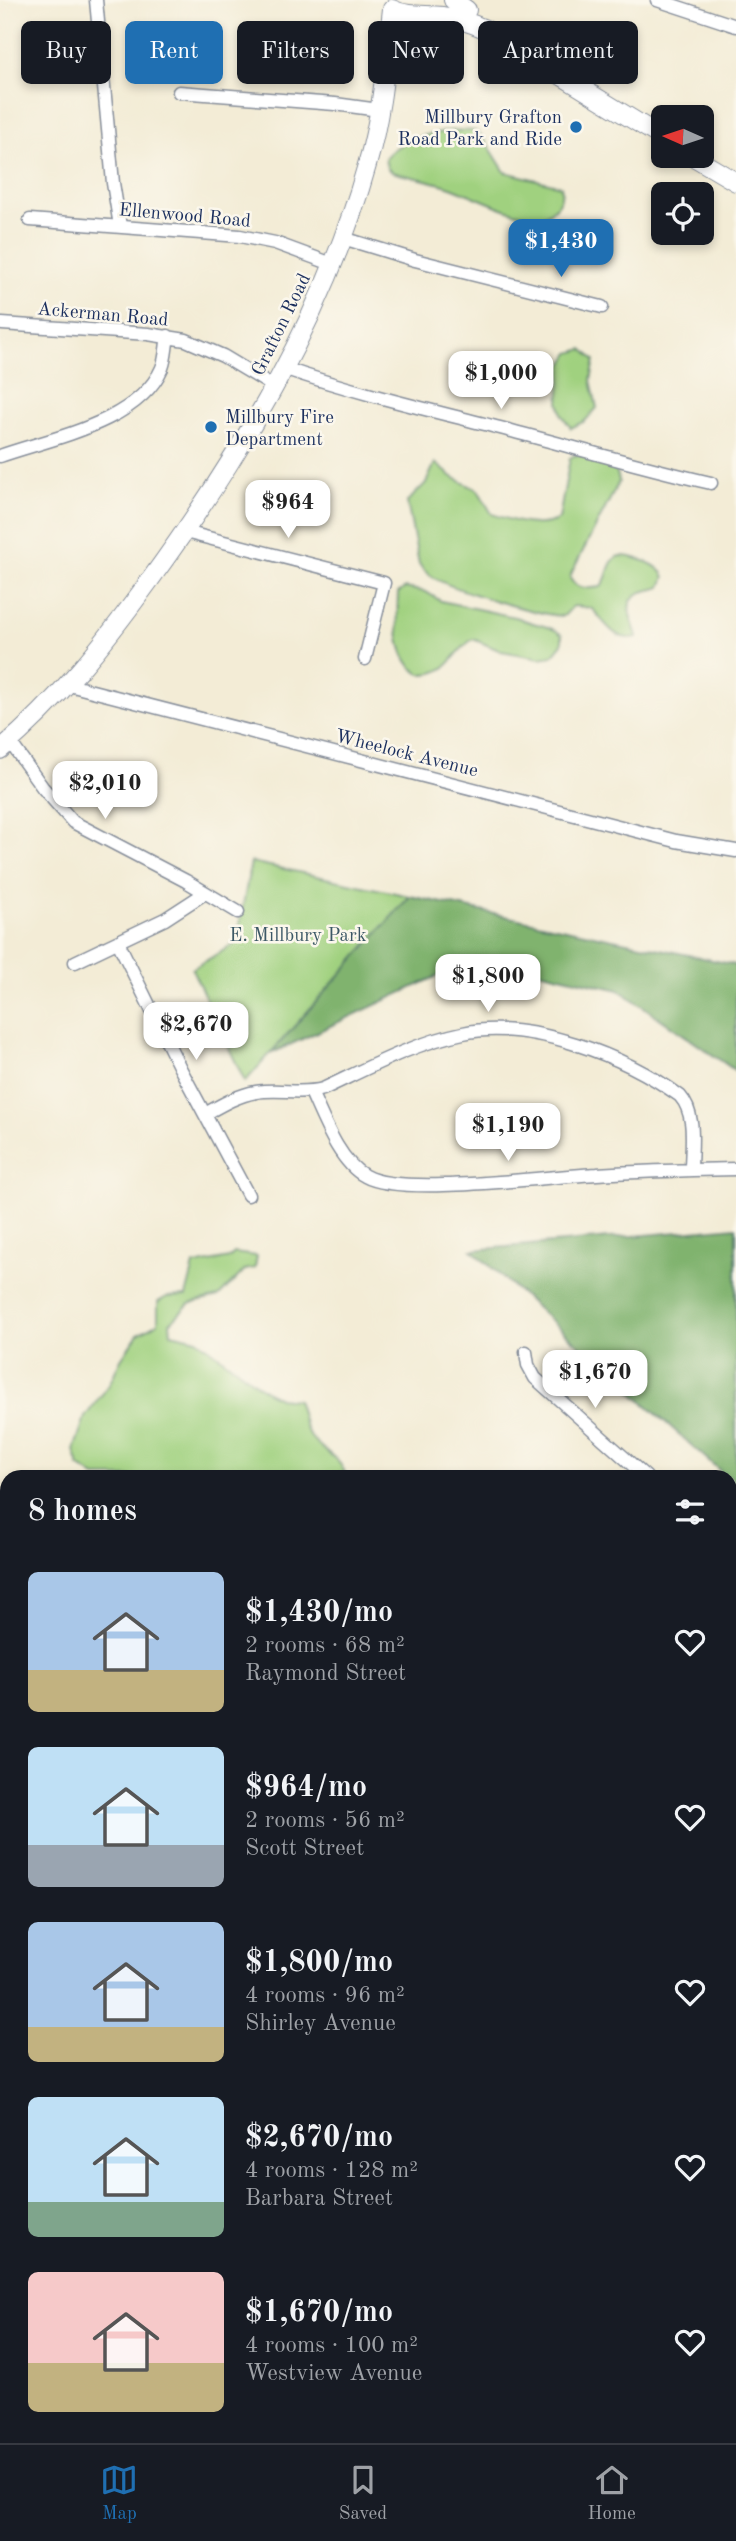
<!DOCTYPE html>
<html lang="en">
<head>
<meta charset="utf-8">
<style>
  :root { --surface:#171b24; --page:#242831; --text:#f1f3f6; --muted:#9ea1a6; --line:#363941; --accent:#1f6fb2 }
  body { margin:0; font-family:"Old Standard TT",serif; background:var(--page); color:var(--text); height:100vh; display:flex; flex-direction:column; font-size:26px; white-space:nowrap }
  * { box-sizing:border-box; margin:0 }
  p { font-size:23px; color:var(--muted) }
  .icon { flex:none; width:38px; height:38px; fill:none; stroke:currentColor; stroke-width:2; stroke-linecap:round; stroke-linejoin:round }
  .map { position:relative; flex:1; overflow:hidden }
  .drawer { position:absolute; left:0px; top:1470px; width:737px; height:973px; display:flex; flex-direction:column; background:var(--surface); border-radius:21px 21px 0 0; box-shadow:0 4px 10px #0003 }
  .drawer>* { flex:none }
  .banner { position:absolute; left:21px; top:21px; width:695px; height:63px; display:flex; gap:14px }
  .needle { width:46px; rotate:273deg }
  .controls { position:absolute; left:651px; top:105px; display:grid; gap:14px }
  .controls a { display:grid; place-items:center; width:63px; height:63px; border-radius:10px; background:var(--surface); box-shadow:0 4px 10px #0003; font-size:35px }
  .price { position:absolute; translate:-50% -60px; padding:0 16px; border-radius:14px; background:#fff; color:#222; font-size:23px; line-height:46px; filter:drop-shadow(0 2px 4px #0008) }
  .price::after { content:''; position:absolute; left:50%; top:42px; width:21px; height:16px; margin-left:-10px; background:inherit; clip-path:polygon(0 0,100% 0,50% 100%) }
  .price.current { background:var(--accent); color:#fff }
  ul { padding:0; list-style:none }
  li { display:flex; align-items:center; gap:21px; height:175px; padding:0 28px }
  li span { display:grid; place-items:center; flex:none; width:196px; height:140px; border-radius:10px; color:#555 }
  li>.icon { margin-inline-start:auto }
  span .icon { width:84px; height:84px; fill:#fffc; stroke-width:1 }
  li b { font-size:30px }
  h2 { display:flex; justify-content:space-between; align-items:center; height:84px; padding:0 28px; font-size:30px }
  .chip { padding:0 24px; border-radius:10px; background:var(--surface); box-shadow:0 4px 10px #0003; font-size:24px; line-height:63px }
  .chip.current { background:var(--accent); color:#fff }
  .tabs { display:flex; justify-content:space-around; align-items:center; height:98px; border-top:2px solid var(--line); background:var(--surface); font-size:19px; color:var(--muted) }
  .tabs a { display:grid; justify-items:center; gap:4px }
  .tabs .current { color:var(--accent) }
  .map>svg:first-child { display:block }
</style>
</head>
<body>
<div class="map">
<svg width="736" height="2443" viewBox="0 0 736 2443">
  <rect width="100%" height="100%" fill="#fbf7ec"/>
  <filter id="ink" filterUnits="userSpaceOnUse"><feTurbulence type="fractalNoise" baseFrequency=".0143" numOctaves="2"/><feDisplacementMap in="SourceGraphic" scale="14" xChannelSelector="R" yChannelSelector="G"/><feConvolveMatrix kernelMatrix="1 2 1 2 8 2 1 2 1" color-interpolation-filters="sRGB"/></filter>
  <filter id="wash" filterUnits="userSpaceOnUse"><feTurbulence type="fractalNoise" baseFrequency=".00686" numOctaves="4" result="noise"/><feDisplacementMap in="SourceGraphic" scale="28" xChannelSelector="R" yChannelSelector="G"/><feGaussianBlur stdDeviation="1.57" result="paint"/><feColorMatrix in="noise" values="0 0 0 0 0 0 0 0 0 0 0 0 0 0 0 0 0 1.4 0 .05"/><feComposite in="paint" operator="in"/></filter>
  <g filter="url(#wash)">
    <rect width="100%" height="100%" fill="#f3ecd6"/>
    <path fill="#a0d17f" stroke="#5e806e" stroke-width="2" d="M 475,131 L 483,137 L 505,172 L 561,186 C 564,202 554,211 540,218 C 509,214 480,198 451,187 C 432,181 411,177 392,172 L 387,168 L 385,158 C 403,135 447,129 475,131 Z
      M 583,349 L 595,360 L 591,380 L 597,408 L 585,421 L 571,428 L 562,415 L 559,402 L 562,366 L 570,353 Z
      M 575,455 C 594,455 617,460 619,482 L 572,572 L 570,578 C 576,590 588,589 601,587 C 609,578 607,561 619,556 C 633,556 659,563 665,577 L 661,587 C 654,590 644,590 638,594 C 620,604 635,625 637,637 C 614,643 605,621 591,608 L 573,606 L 564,616 C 541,616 455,590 434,578 C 427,574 423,570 419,564 L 407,502 L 426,483 L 435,463 L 454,478 L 478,490 L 492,514 C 513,521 539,530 559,519 L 570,458 Z
      M 405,588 L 426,592 L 441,601 L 519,618 C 532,625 550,624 562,635 L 562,644 L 552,656 L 540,658 L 501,651 L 473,639 C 451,653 452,675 420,674 C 394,658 397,619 398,593 Z
      M 251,862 L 410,896 L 245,1082 L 192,969 L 236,943 Z
      M 234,1253 L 257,1256 L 255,1268 L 245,1270 L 218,1297 L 189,1304 L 170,1323 L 171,1333 L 197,1339 L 267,1392 L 279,1398 L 297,1400 C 302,1413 302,1424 310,1436 C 322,1452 342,1457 346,1477 L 95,1477 L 79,1466 L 74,1450 L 85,1417 L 109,1385 L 121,1359 L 138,1334 L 158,1323 L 158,1302 L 167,1297 L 186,1296 L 194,1265 L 229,1258 Z"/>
    <path fill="#80b36e" stroke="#4e7166" stroke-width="2" d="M 410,896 L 736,965 L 736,1071 L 619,990 L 526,968 L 446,972 L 270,1054 Z
      M 736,1227 L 736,1485 L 730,1477 L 727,1477 L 472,1250 Z"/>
  </g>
  <g filter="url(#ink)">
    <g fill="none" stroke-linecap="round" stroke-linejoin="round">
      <defs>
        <path id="minor" d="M 96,0 L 113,183 L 120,226
          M 657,0 L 736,26
          M 179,92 L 335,104 L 379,110
          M 30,220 L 240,236 L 275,243 L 332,264
          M 343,238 L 415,260 L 602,307
          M 2,324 L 148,334 L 186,340 L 223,356 L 273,386
          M 283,368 C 356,393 430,410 504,429 C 573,447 641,467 711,483
          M 0,456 C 51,438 138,423 162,368 C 166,358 166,346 168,336
          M 185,532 L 384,583 L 365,659
          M 69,685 L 676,841 L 736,851
          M 10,742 L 43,788 L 73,822 L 186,881 L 238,912
          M 118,942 L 180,1068 L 248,1195
          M 75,962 L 165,919 L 205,893
          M 311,1092 C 323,1118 339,1162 365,1176 C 401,1197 549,1176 597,1174 C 644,1171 690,1170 736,1169
          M 205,1114 C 221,1105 238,1095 256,1092 C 279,1088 301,1095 323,1089 C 368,1068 414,1043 463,1033 C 531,1019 625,1056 680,1096 C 697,1115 691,1146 691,1170
          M 526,1352 L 528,1365 L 535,1378 L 646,1477
          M 730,1552 L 736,1557
          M 730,1579 L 736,1570
          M 730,1736 L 736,1736
          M 730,1887 L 736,1889
          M 506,2443 L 535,2436"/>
        <path id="major" d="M 0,1588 L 7,1594
          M 724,2436 L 728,2443"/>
        <path id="highway" d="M 453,0 L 467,10
          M 392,9 C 407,17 425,14 442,16 C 457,18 471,23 485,29 L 663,138
          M 692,156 L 736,182
          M 0,750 C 59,700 105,642 150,580 C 241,455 325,315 367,165 C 382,114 386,61 392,9"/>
      </defs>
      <use href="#minor" stroke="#878e9a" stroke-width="15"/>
      <use href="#major" stroke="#878e9a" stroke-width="18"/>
      <use href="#highway" stroke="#878e9a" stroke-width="20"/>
      <use href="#minor" stroke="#fff" stroke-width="12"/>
      <use href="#major" stroke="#fff" stroke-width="16"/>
      <use href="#highway" stroke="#fff" stroke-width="18"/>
    </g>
  </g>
  <g fill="#1f6fb2" stroke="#fbf7ec" stroke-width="2.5">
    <circle cx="576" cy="127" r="7"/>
    <circle cx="211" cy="427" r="7"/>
  </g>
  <g text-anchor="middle" stroke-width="5" stroke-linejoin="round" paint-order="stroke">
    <g font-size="19" fill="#1b2f5e" stroke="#fbf7ec" text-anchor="end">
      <text x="562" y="123">Millbury Grafton<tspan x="562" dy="22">Road Park and Ride</tspan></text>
      <text x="225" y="423" text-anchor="start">Millbury Fire<tspan x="225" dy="22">Department</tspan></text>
    </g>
    <g font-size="19" fill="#1b2f5e" stroke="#fbf7ec">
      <text transform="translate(185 214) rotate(5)" y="7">Ellenwood Road</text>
      <text transform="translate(103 313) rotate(5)" y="7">Ackerman Road</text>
      <text transform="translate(280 324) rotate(-64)" y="7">Grafton Road</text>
      <text transform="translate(407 752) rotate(14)" y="7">Wheelock Avenue</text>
    </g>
    <g font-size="19" fill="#3c5866" stroke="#fbf7ec">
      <text x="298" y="941">E. Millbury Park</text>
    </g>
  </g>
</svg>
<div class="controls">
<a><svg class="needle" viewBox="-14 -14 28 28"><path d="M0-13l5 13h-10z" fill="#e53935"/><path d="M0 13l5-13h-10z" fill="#9ea1a6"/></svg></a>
<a><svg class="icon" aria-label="locate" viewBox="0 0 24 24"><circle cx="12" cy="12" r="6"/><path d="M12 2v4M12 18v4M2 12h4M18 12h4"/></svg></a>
</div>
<b class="price current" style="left:561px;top:279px">$1,430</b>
<b class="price" style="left:501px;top:411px">$1,000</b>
<b class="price" style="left:288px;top:540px">$964</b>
<b class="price" style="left:105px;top:821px">$2,010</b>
<b class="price" style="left:488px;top:1014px">$1,800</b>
<b class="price" style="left:196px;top:1062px">$2,670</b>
<b class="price" style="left:508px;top:1163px">$1,190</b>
<b class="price" style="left:595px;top:1410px">$1,670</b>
<div class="banner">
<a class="chip">Buy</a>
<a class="chip current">Rent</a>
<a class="chip">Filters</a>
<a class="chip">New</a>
<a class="chip">Apartment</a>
</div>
<section class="drawer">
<h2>8 homes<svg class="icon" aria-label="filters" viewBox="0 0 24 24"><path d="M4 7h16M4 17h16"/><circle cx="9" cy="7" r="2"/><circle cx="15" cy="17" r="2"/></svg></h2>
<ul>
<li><span style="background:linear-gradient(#a9c7e8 70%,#c2b280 0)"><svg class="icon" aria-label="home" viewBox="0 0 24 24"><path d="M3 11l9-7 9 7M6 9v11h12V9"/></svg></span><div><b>$1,430/mo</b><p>2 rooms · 68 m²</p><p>Raymond Street</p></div><svg class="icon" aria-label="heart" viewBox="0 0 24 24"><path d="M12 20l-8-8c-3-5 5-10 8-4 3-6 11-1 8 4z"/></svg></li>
<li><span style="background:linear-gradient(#bfe0f5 70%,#9aa5b1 0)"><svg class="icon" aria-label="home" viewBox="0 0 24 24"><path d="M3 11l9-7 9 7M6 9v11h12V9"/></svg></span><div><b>$964/mo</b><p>2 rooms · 56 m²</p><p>Scott Street</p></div><svg class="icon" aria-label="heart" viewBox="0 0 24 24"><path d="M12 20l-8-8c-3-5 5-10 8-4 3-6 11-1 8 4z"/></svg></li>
<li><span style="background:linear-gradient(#a9c7e8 75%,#c2b280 0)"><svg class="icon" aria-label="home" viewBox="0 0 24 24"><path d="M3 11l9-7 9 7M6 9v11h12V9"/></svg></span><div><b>$1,800/mo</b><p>4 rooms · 96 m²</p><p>Shirley Avenue</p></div><svg class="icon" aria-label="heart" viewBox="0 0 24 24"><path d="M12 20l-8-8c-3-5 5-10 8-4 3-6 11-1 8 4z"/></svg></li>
<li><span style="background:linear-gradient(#bfe0f5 75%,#7fa58c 0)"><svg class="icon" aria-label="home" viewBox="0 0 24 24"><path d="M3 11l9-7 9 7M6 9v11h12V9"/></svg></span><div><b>$2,670/mo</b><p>4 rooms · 128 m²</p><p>Barbara Street</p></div><svg class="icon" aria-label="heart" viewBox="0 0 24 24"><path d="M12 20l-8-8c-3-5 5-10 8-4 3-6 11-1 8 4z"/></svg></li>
<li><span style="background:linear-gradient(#f6c9c9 65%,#c2b280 0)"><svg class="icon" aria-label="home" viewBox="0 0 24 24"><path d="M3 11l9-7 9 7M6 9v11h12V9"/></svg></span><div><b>$1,670/mo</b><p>4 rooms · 100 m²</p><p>Westview Avenue</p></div><svg class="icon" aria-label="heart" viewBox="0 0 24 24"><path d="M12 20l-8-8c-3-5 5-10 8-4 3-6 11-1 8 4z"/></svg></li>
</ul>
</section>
</div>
<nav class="tabs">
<a class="current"><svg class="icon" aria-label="map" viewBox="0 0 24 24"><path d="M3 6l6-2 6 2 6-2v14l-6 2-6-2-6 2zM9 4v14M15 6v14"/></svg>Map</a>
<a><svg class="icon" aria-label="saved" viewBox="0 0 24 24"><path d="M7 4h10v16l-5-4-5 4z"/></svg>Saved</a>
<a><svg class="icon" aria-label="home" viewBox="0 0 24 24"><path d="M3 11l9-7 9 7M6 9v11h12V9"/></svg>Home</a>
</nav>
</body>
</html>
